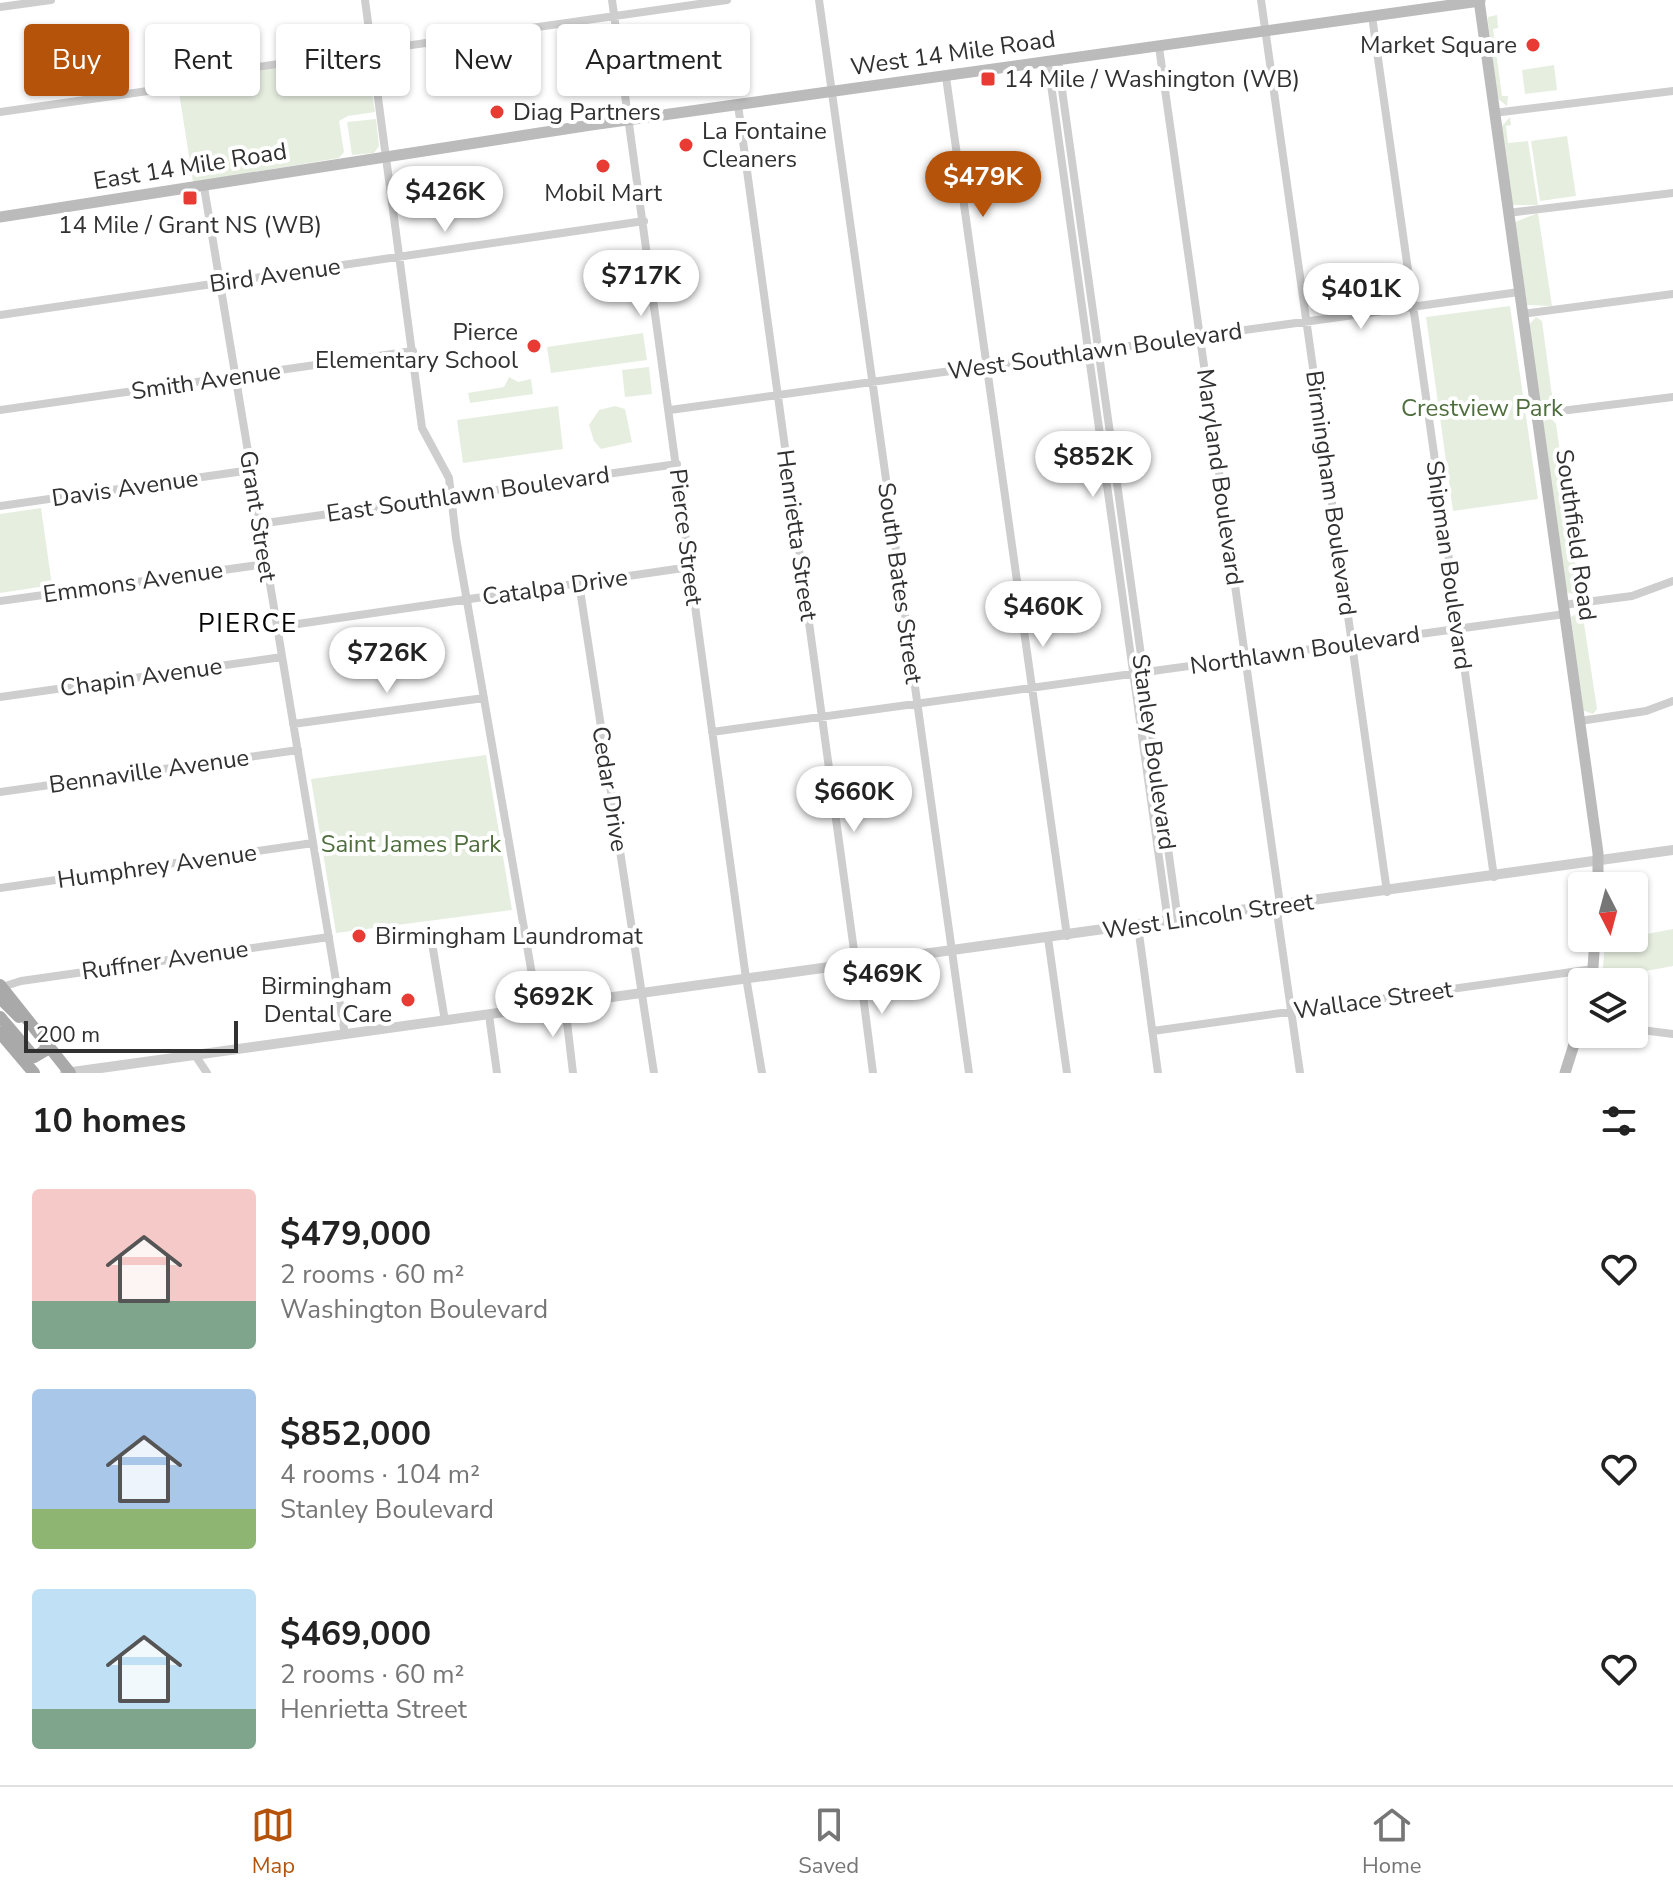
<!DOCTYPE html>
<html lang="en">
<head>
<meta charset="utf-8">
<style>
  :root { --surface:#fff; --page:#f2f2f2; --text:#222; --muted:#767676; --line:#e0e0e0; --accent:#b45309 }
  body { margin:0; font-family:"Nunito Sans",sans-serif; background:var(--page); color:var(--text); height:100vh; display:flex; flex-direction:column; font-size:30px; white-space:nowrap }
  * { box-sizing:border-box; margin:0 }
  p { font-size:26px; color:var(--muted) }
  .icon { flex:none; width:44px; height:44px; fill:none; stroke:currentColor; stroke-width:2; stroke-linecap:round; stroke-linejoin:round }
  .map { position:relative; height:1073px; overflow:hidden }
  .sheet { display:flex; flex-direction:column; background:var(--surface); flex:1 }
  .sheet>* { flex:none }
  .top-card { position:absolute; left:24px; top:24px; width:800px; height:72px; display:flex; gap:16px }
  .needle { width:52px; rotate:174deg }
  .tools { position:absolute; left:1568px; top:872px; display:grid; gap:16px }
  .tools a { display:grid; place-items:center; width:80px; height:80px; border-radius:8px; background:var(--surface); box-shadow:0 2px 6px #0004; font-size:40px }
  .scale { position:absolute; left:24px; bottom:20px; width:214px; box-sizing:border-box; padding-left:8px; border:4px solid #313131; border-top:0; font-size:22px; line-height:28px; white-space:nowrap; color:#313131; -webkit-text-stroke:6px #fff; paint-order:stroke }
  .price { position:absolute; translate:-50% -68px; padding:0 18px; border-radius:28px; background:#fff; color:#222; font-size:26px; line-height:52px; filter:drop-shadow(0 2px 4px #0008) }
  .price::after { content:''; position:absolute; left:50%; top:48px; width:24px; height:18px; margin-left:-12px; background:inherit; clip-path:polygon(0 0,100% 0,50% 100%) }
  .price.current { background:var(--accent); color:#fff }
  ul { padding:0; list-style:none }
  li { display:flex; align-items:center; gap:24px; height:200px; padding:0 32px }
  li span { display:grid; place-items:center; flex:none; width:224px; height:160px; border-radius:8px; color:#555 }
  li>.icon { margin-inline-start:auto }
  span .icon { width:96px; height:96px; fill:#fffc; stroke-width:1 }
  li b { font-size:34px }
  h2 { display:flex; justify-content:space-between; align-items:center; height:96px; padding:0 32px; font-size:34px }
  .pill { padding:0 28px; border-radius:8px; background:var(--surface); box-shadow:0 2px 6px #0004; font-size:28px; line-height:72px }
  .pill.current { background:var(--accent); color:#fff }
  .dock { display:flex; justify-content:space-around; align-items:center; height:112px; border-top:2px solid var(--line); background:var(--surface); font-size:22px; color:var(--muted) }
  .dock a { display:grid; justify-items:center; gap:4px }
  .dock .current { color:var(--accent) }
  .map>svg:first-child { display:block }
</style>
</head>
<body>
<div class="map">
<svg width="1673" height="1073" viewBox="0 0 1673 1073">
  <rect width="100%" height="100%" fill="#fff"/>
  <path fill="#e6eee0" d="M 1497,15 L 1498,28 L 1493,29 L 1502,96 L 1508,96 L 1507,106 L 1497,98 L 1488,22 L 1488,17 Z
    M 366,55 L 375,112 L 348,116 L 339,121 L 344,152 L 339,158 L 193,182 L 179,92 L 198,80 Z
    M 1554,65 L 1557,90 L 1525,94 L 1522,70 Z
    M 1510,117 L 1511,125 L 1506,126 L 1508,143 L 1528,141 L 1538,205 L 1512,205 L 1501,127 Z
    M 376,119 L 379,146 L 374,153 L 352,155 L 347,122 Z
    M 1567,136 L 1576,196 L 1540,201 L 1531,141 Z
    M 1538,213 L 1552,306 L 1527,305 L 1515,222 Z
    M 1510,306 L 1538,499 L 1453,511 L 1426,317 Z
    M 1536,317 L 1542,321 L 1553,403 L 1551,408 L 1539,402 L 1528,326 Z
    M 643,333 L 647,360 L 551,373 L 547,347 Z
    M 649,367 L 652,394 L 625,397 L 622,370 Z
    M 509,377 L 518,382 L 531,379 L 533,394 L 470,403 L 468,393 L 504,387 Z
    M 558,406 L 563,449 L 463,463 L 457,420 Z
    M 615,406 L 625,409 L 632,442 L 601,449 L 594,441 L 589,425 L 599,410 Z
    M 1550,417 L 1556,424 L 1580,596 L 1566,592 L 1543,422 Z
    M 41,508 L 52,585 L 0,593 L 0,514 Z
    M 1582,610 L 1597,709 L 1593,714 L 1582,710 L 1571,617 Z
    M 486,755 L 512,910 L 336,933 L 311,779 Z
    M 1673,929 L 1673,966 L 1602,979 L 1605,942 Z"/>
  <g fill="none" stroke-linecap="round" stroke-linejoin="round">
    <path stroke="#cecece" stroke-width="8" d="M 365,0 L 422,428 L 449,478 L 456,538 L 538,1009
      M 612,0 L 745,971 L 762,1073
      M 819,0 L 969,1073
      M 1261,0 L 1387,892
      M 0,7 L 51,0
      M 1372,16 L 1494,877
      M 1159,47 L 1279,897 L 1278,919 L 1300,1073
      M 1058,61 L 1178,920
      M 1048,63 L 1168,922
      M 946,77 L 1067,936
      M 738,105 L 856,965
      M 0,112 L 176,87 L 202,75 L 727,0
      M 1494,113 L 1673,91
      M 204,187 L 345,1035
      M 1508,213 L 1673,193
      M 1522,314 L 1673,294
      M 0,315 L 644,221
      M 0,410 L 413,351
      M 670,410 L 1519,292
      M 1537,414 L 1673,397
      M 0,506 L 251,470
      M 259,524 L 677,464
      M 579,583 L 654,1073
      M 0,601 L 266,564
      M 1563,605 L 1632,596 L 1673,581
      M 277,627 L 690,567
      M 0,697 L 282,657
      M 1580,721 L 1646,711 L 1673,701
      M 293,724 L 484,698
      M 712,732 L 1565,614
      M 0,792 L 298,750
      M 0,888 L 313,843
      M 1138,926 L 1158,1073
      M 430,931 L 445,1021
      M 1048,938 L 1067,1073
      M 859,964 L 873,1073
      M 2,987 L 21,981 L 329,937
      M 565,1005 L 573,1073
      M 489,1015 L 497,1073
      M 1634,1029 L 1673,1034
      M 1153,1031 L 1593,969
      M 195,1055 L 207,1073"/>
    <path stroke="#cecece" stroke-width="10" d="M 65,1073 L 1673,850"/>
    <path stroke="#bbb" stroke-width="11" d="M 1479,0 L 1598,853 L 1598,886
      M 0,217 L 591,125 L 1480,1
      M 1592,982 L 1595,938
      M 1565,1073 L 1582,1019"/>
    <path stroke="#a9a9a9" stroke-width="12" d="M 0,985 L 70,1073
      M 0,998 L 19,1017
      M 0,1017 L 34,1057 L 46,1050 L 44,1038
      M 0,1033 L 34,1073"/>
  </g>
  <g fill="#e73b34" stroke="#fff" stroke-width="3">
    <circle cx="1533" cy="45" r="8"/>
    <rect x="980" y="71" width="16" height="16" rx="4"/>
    <circle cx="497" cy="112" r="8"/>
    <circle cx="686" cy="145" r="8"/>
    <circle cx="603" cy="166" r="8"/>
    <rect x="182" y="190" width="16" height="16" rx="4"/>
    <circle cx="534" cy="346" r="8"/>
    <circle cx="359" cy="936" r="8"/>
    <circle cx="408" cy="1000" r="8"/>
  </g>
  <g text-anchor="middle" stroke-width="8" stroke-linejoin="round" paint-order="stroke">
    <g font-size="24" fill="#313131" stroke="#fff" text-anchor="start">
      <text x="1517" y="53" text-anchor="end">Market Square</text>
      <text x="1004" y="87">14 Mile / Washington (WB)</text>
      <text x="513" y="120">Diag Partners</text>
      <text x="702" y="139">La Fontaine<tspan x="702" dy="28">Cleaners</tspan></text>
      <text x="603" y="201" text-anchor="middle">Mobil Mart</text>
      <text x="190" y="233" text-anchor="middle">14 Mile / Grant NS (WB)</text>
      <text x="518" y="340" text-anchor="end">Pierce<tspan x="518" dy="28">Elementary School</tspan></text>
      <text x="375" y="944">Birmingham Laundromat</text>
      <text x="392" y="994" text-anchor="end">Birmingham<tspan x="392" dy="28">Dental Care</tspan></text>
    </g>
    <g font-size="24" fill="#313131" stroke="#fff">
      <text transform="translate(953 53) rotate(-8)" y="8">West 14 Mile Road</text>
      <text transform="translate(190 166) rotate(-9)" y="8">East 14 Mile Road</text>
      <text transform="translate(275 275) rotate(-8)" y="8">Bird Avenue</text>
      <text transform="translate(1095 351) rotate(-8)" y="8">West Southlawn Boulevard</text>
      <text transform="translate(206 381) rotate(-8)" y="8">Smith Avenue</text>
      <text transform="translate(1220 477) rotate(82)" y="8">Maryland Boulevard</text>
      <text transform="translate(125 488) rotate(-8)" y="8">Davis Avenue</text>
      <text transform="translate(1331 493) rotate(82)" y="8">Birmingham Boulevard</text>
      <text transform="translate(468 494) rotate(-8)" y="8">East Southlawn Boulevard</text>
      <text transform="translate(258 516) rotate(81)" y="8">Grant Street</text>
      <text transform="translate(797 535) rotate(82)" y="8">Henrietta Street</text>
      <text transform="translate(1576 535) rotate(82)" y="8">Southfield Road</text>
      <text transform="translate(686 537) rotate(83)" y="8">Pierce Street</text>
      <text transform="translate(1449 565) rotate(82)" y="8">Shipman Boulevard</text>
      <text transform="translate(133 582) rotate(-8)" y="8">Emmons Avenue</text>
      <text transform="translate(900 583) rotate(82)" y="8">South Bates Street</text>
      <text transform="translate(555 587) rotate(-8)" y="8">Catalpa Drive</text>
      <text transform="translate(1305 650) rotate(-8)" y="8">Northlawn Boulevard</text>
      <text transform="translate(141 677) rotate(-8)" y="8">Chapin Avenue</text>
      <text transform="translate(1154 752) rotate(82)" y="8">Stanley Boulevard</text>
      <text transform="translate(149 771) rotate(-8)" y="8">Bennaville Avenue</text>
      <text transform="translate(610 789) rotate(81)" y="8">Cedar Drive</text>
      <text transform="translate(157 866) rotate(-8)" y="8">Humphrey Avenue</text>
      <text transform="translate(1208 916) rotate(-8)" y="8">West Lincoln Street</text>
      <text transform="translate(165 960) rotate(-8)" y="8">Ruffner Avenue</text>
      <text transform="translate(1373 1000) rotate(-8)" y="8">Wallace Street</text>
    </g>
    <g font-size="24" fill="#4f6e3d" stroke="#fff">
      <text x="1482" y="416">Crestview Park</text>
      <text x="411" y="852">Saint James Park</text>
    </g>
    <g font-size="26" letter-spacing="2" fill="#000" stroke="#fff">
      <text x="248" y="632">PIERCE</text>
    </g>
  </g>
</svg>
<div class="tools">
<a><svg class="needle" viewBox="-14 -14 28 28"><path d="M0-13l5 13h-10z" fill="#e53935"/><path d="M0 13l5-13h-10z" fill="#767676"/></svg></a>
<a><svg class="icon" aria-label="layers" viewBox="0 0 24 24"><path d="M12 4l9 5-9 5-9-5zM3 14l9 5 9-5"/></svg></a>
</div>
<div class="scale">200 m</div>
<b class="price current" style="left:983px;top:219px">$479K</b>
<b class="price" style="left:445px;top:234px">$426K</b>
<b class="price" style="left:641px;top:318px">$717K</b>
<b class="price" style="left:1361px;top:331px">$401K</b>
<b class="price" style="left:1093px;top:499px">$852K</b>
<b class="price" style="left:1043px;top:649px">$460K</b>
<b class="price" style="left:387px;top:695px">$726K</b>
<b class="price" style="left:854px;top:834px">$660K</b>
<b class="price" style="left:882px;top:1016px">$469K</b>
<b class="price" style="left:553px;top:1039px">$692K</b>
<div class="top-card">
<a class="pill current">Buy</a>
<a class="pill">Rent</a>
<a class="pill">Filters</a>
<a class="pill">New</a>
<a class="pill">Apartment</a>
</div>
</div>
<section class="sheet">
<h2>10 homes<svg class="icon" aria-label="filters" viewBox="0 0 24 24"><path d="M4 7h16M4 17h16"/><circle cx="9" cy="7" r="2"/><circle cx="15" cy="17" r="2"/></svg></h2>
<ul>
<li><span style="background:linear-gradient(#f6c9c9 70%,#7fa58c 0)"><svg class="icon" aria-label="home" viewBox="0 0 24 24"><path d="M3 11l9-7 9 7M6 9v11h12V9"/></svg></span><div><b>$479,000</b><p>2 rooms · 60 m²</p><p>Washington Boulevard</p></div><svg class="icon" aria-label="heart" viewBox="0 0 24 24"><path d="M12 20l-8-8c-3-5 5-10 8-4 3-6 11-1 8 4z"/></svg></li>
<li><span style="background:linear-gradient(#a9c7e8 75%,#8fb573 0)"><svg class="icon" aria-label="home" viewBox="0 0 24 24"><path d="M3 11l9-7 9 7M6 9v11h12V9"/></svg></span><div><b>$852,000</b><p>4 rooms · 104 m²</p><p>Stanley Boulevard</p></div><svg class="icon" aria-label="heart" viewBox="0 0 24 24"><path d="M12 20l-8-8c-3-5 5-10 8-4 3-6 11-1 8 4z"/></svg></li>
<li><span style="background:linear-gradient(#bfe0f5 75%,#7fa58c 0)"><svg class="icon" aria-label="home" viewBox="0 0 24 24"><path d="M3 11l9-7 9 7M6 9v11h12V9"/></svg></span><div><b>$469,000</b><p>2 rooms · 60 m²</p><p>Henrietta Street</p></div><svg class="icon" aria-label="heart" viewBox="0 0 24 24"><path d="M12 20l-8-8c-3-5 5-10 8-4 3-6 11-1 8 4z"/></svg></li>
</ul>
</section>
<nav class="dock">
<a class="current"><svg class="icon" aria-label="map" viewBox="0 0 24 24"><path d="M3 6l6-2 6 2 6-2v14l-6 2-6-2-6 2zM9 4v14M15 6v14"/></svg>Map</a>
<a><svg class="icon" aria-label="saved" viewBox="0 0 24 24"><path d="M7 4h10v16l-5-4-5 4z"/></svg>Saved</a>
<a><svg class="icon" aria-label="home" viewBox="0 0 24 24"><path d="M3 11l9-7 9 7M6 9v11h12V9"/></svg>Home</a>
</nav>
</body>
</html>
